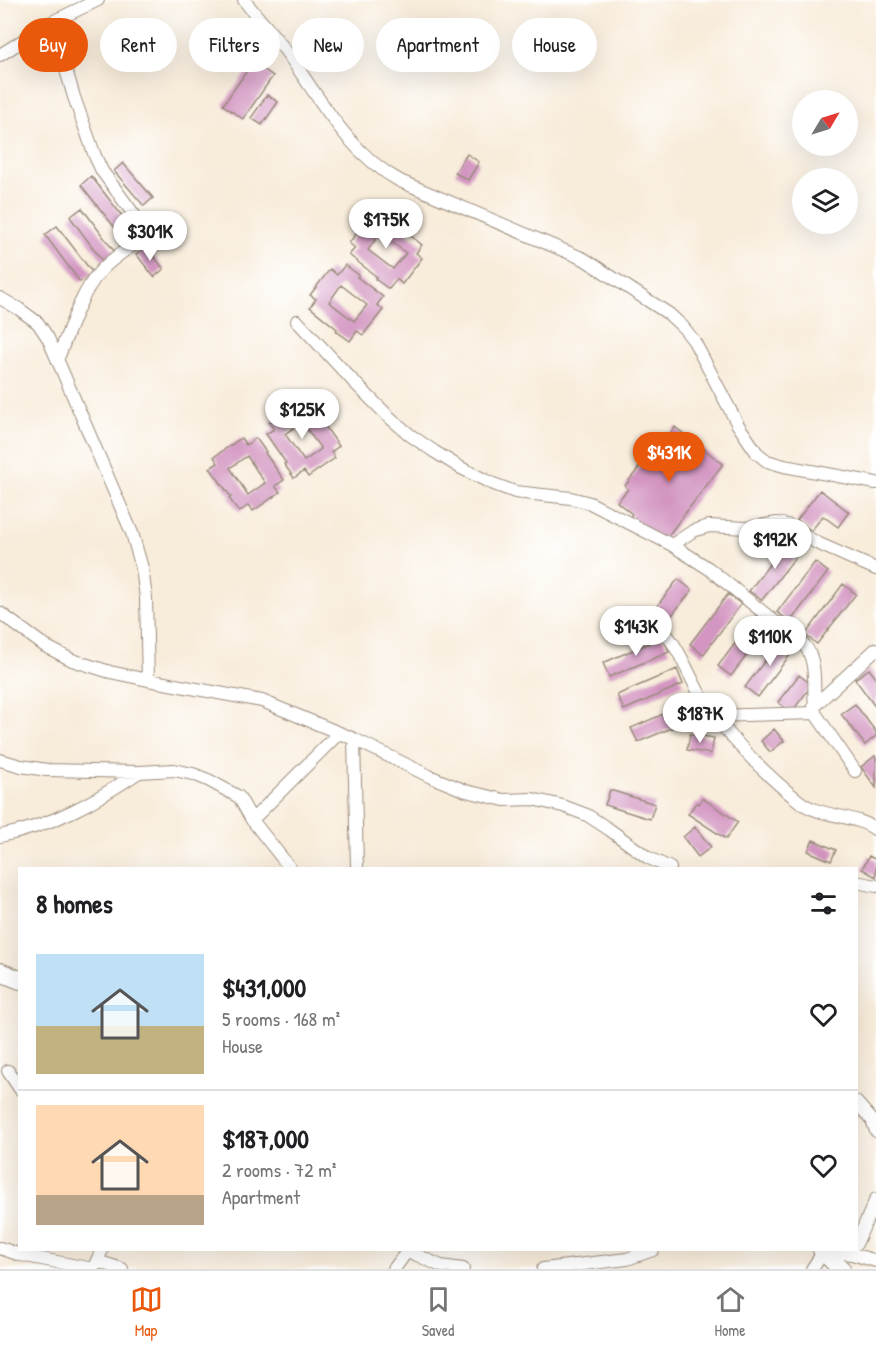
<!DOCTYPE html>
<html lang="en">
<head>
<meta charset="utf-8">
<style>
  :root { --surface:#fff; --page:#f6f6f6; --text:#202124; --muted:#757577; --line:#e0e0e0; --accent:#ea580c }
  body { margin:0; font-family:"Patrick Hand",sans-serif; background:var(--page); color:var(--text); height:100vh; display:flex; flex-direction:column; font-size:22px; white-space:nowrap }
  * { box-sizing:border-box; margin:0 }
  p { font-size:20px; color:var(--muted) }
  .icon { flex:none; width:33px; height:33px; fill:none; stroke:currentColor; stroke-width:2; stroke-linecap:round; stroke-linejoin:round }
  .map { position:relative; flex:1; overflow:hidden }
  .details { position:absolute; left:18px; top:867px; width:840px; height:384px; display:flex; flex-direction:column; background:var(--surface); border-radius:0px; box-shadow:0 6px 24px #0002 }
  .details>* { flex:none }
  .top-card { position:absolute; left:18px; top:18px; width:840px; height:54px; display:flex; gap:12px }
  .needle { width:39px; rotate:52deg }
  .fabs { position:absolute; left:792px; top:90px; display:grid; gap:12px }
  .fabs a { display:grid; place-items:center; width:66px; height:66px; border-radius:50%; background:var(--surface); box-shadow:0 6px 24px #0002; font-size:30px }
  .price { position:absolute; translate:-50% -51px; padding:0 14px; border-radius:21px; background:#fff; color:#222; font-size:20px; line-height:39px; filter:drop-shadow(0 2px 3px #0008) }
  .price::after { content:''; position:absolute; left:50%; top:36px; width:18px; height:14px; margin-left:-9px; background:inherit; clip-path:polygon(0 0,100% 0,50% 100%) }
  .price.current { background:var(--accent); color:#fff }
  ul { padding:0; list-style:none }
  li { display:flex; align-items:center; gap:18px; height:150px; padding:0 18px }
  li+li { border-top:2px solid var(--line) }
  li span { display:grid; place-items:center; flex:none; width:168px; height:120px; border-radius:0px; color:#555 }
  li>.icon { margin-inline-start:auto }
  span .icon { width:72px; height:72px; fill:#fffc; stroke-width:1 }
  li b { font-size:26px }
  h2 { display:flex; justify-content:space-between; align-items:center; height:72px; padding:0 18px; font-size:26px }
  .pill { padding:0 21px; border-radius:27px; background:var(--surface); box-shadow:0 6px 24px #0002; font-size:21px; line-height:54px }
  .pill.current { background:var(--accent); color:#fff }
  .menu { display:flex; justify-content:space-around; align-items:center; height:84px; border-top:2px solid var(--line); background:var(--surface); font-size:16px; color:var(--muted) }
  .menu a { display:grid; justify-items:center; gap:3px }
  .menu .current { color:var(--accent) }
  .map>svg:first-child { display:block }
</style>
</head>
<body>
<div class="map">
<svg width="876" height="1269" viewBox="0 0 876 1269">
  <rect width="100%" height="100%" fill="#fff"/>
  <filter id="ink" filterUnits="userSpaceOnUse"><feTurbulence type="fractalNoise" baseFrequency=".0167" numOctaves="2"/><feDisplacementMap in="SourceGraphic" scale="12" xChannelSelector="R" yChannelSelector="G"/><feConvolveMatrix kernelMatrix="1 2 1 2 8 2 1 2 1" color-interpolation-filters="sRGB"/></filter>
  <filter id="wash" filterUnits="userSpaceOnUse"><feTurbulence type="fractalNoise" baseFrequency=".008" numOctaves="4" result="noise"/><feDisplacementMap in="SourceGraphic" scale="24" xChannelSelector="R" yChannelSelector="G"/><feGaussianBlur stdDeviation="1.35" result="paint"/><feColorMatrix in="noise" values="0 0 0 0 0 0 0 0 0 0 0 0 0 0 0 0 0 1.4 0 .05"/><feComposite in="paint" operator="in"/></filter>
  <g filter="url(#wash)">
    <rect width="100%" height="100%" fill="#f8ecda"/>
    <g id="blocks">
      <path fill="#d395c1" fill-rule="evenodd" d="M 253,62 L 273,76 L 243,119 L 223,105 Z
        M 267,95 L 278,102 L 262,125 L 251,118 Z
        M 467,154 L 479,162 L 468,180 L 455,173 Z
        M 123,163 L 153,198 L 144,206 L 114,171 Z
        M 91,176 L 137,235 L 127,243 L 81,185 Z
        M 82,208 L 117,255 L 105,264 L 70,217 Z
        M 384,213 L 398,223 L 397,225 L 422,245 L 416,253 L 422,258 L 402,284 L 397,279 L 389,289 L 375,279 L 377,277 L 349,255 L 355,248 L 349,243 L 369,217 L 376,223 ZM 380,233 L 406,253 L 393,269 L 368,250 Z
        M 57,226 L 92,272 L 80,282 L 45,235 Z
        M 146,247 L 164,269 L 154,277 L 136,254 Z
        M 345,265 L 359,275 L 357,277 L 383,297 L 377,305 L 383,310 L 363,335 L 357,331 L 350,341 L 336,331 L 337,329 L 310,307 L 316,299 L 310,295 L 330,269 L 337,275 ZM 341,285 L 367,305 L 354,321 L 329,302 Z
        M 296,404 L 301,411 L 312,404 L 322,418 L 320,419 L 339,446 L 331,452 L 335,458 L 308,477 L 304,471 L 294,478 L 284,464 L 286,463 L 266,434 L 274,429 L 269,423 ZM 302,422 L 321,449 L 304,461 L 285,434 Z
        M 675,427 L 723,464 L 667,537 L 660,539 L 630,517 L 632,514 L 617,502 L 628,489 L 625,486 L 665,433 L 668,436 Z
        M 241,438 L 246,445 L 256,438 L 266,452 L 265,453 L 284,480 L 275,486 L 280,492 L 253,511 L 249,505 L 239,512 L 229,498 L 231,497 L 210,468 L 218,463 L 214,457 ZM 247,456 L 265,483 L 248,495 L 230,468 Z
        M 820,490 L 849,512 L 838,527 L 823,516 L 811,531 L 797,520 Z
        M 788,540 L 801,550 L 762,600 L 749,591 Z
        M 815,562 L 828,572 L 790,622 L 777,612 Z
        M 678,579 L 692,590 L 664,625 L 650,615 Z
        M 843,584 L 856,594 L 817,644 L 805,635 Z
        M 728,594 L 741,604 L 703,655 L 690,644 Z
        M 756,616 L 769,626 L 731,676 L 718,666 Z
        M 663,637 L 669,652 L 609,677 L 603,663 Z
        M 783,637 L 796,647 L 758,697 L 745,687 Z
        M 677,669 L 683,684 L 624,710 L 617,695 Z
        M 869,669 L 876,678 L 876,708 L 855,679 Z
        M 799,675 L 812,685 L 791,713 L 778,702 Z
        M 691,702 L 698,717 L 638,742 L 631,728 Z
        M 855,704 L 876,732 L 876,736 L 865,745 L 841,714 Z
        M 774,729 L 784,741 L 770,752 L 761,741 Z
        M 690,734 L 714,738 L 711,754 L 687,750 Z
        M 875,756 L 876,758 L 876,788 L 861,767 Z
        M 610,790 L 655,804 L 650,819 L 605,805 Z
        M 702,798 L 738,822 L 726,839 L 688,814 L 696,803 L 699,804 Z
        M 695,827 L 711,847 L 698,857 L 683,837 Z
        M 813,840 L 836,850 L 831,861 L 808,851 Z
        M 869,856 L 876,860 L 876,877 L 862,869 Z"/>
    </g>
  </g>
  <g filter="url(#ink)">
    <use href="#blocks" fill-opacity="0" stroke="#9a8b7c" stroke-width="1.5"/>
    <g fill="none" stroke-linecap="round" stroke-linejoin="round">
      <defs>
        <path id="minor" d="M 244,0 C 257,17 272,33 285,50 C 320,98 347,152 400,181 L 584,259 L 669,314 L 683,327 L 694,341 L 738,425 L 757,453 L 767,461 L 784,466 L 876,483
          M 52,22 L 74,97 L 95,156 L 102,171 L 146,231 L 145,237 C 129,248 110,259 98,274 C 80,295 69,332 58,358
          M 0,55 L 52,22 L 98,0
          M 0,298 L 19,309 L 38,323 L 48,338 L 132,533 L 142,568 L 146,598 L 148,680
          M 297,321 L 354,382 L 388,416 L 410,435 L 435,452 L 461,468 L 491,483 L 515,492 L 571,498 L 590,503 L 672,545 L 708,568 L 805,646 C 818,661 813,694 815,713
          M 672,545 L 693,531 L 709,526 L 747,528 L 777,523 L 787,525 L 817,543 L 876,569
          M 0,613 L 45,646 L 72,660 L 110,672 L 148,680 L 262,701 L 354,739 L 429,776 L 466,791 L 504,800 L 532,799 L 563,806 L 587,815 L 610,830 L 647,857 L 670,868
          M 662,629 C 682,651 690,680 706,705 C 712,714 719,722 726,730 C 748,756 772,780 799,801 C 820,818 857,814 876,830
          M 814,706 L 876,649
          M 715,716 L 815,713 L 855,771
          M 354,739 L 357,868
          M 0,760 L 21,766 L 47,770 L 140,772 L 174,770 L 193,774 L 208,780 L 239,797 L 252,820 L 290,868
          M 252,820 L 339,733
          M 0,836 C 52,826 96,801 139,772
          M 856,882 L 876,886
          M 8,1071 L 20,1089
          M 856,1102 L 872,1120 L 876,1131
          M 856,1244 L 876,1199
          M 0,1248 L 21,1255 L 93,1269 L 102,1250
          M 406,1250 L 441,1266 L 463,1269
          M 97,1261 L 122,1269
          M 394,1269 L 408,1250
          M 543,1269 L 627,1259 L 653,1250
          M 812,1269 L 824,1251 L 852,1254 L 876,1261"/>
        <path id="highway" d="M 0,972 L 20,980
          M 822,1250 L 841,1269"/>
      </defs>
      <use href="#minor" stroke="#9a8b7c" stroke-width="14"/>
      <use href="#highway" stroke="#9a8b7c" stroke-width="20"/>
      <use href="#minor" stroke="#fff" stroke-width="12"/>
      <use href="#highway" stroke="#fff" stroke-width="18"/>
    </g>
  </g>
</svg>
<div class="fabs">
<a><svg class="needle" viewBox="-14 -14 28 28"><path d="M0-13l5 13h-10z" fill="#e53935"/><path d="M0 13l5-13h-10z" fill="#757577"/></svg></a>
<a><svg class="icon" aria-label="layers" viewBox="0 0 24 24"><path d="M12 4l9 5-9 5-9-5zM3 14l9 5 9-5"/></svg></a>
</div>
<b class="price" style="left:386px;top:250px">$175K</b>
<b class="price" style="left:150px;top:262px">$301K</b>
<b class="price" style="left:302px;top:440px">$125K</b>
<b class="price current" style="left:669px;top:483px">$431K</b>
<b class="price" style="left:775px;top:570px">$192K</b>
<b class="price" style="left:636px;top:657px">$143K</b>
<b class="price" style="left:770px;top:667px">$110K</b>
<b class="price" style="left:700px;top:744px">$187K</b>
<div class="top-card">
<a class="pill current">Buy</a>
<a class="pill">Rent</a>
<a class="pill">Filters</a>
<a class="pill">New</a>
<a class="pill">Apartment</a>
<a class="pill">House</a>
</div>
<section class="details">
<h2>8 homes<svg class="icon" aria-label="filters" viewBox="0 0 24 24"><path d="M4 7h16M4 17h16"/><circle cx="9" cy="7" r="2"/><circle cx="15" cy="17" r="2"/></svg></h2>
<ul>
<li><span style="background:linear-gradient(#bfe0f5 60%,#c2b280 0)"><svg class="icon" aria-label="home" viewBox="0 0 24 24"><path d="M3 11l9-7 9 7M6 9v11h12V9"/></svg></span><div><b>$431,000</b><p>5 rooms · 168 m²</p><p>House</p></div><svg class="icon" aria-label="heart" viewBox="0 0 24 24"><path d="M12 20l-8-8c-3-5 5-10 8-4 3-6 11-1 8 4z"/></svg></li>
<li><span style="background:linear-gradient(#ffd9b3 75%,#b9a48a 0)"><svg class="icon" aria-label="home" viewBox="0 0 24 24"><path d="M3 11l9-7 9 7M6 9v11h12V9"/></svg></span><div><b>$187,000</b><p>2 rooms · 72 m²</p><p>Apartment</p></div><svg class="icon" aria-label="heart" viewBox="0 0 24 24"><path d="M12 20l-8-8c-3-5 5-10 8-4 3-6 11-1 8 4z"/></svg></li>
</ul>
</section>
</div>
<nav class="menu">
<a class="current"><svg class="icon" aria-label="map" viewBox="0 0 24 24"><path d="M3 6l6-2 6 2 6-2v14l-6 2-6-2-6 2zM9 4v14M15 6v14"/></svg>Map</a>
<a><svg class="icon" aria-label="saved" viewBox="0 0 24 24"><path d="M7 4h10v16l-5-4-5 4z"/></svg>Saved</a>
<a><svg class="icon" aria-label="home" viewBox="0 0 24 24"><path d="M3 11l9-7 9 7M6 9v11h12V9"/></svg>Home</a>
</nav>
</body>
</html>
